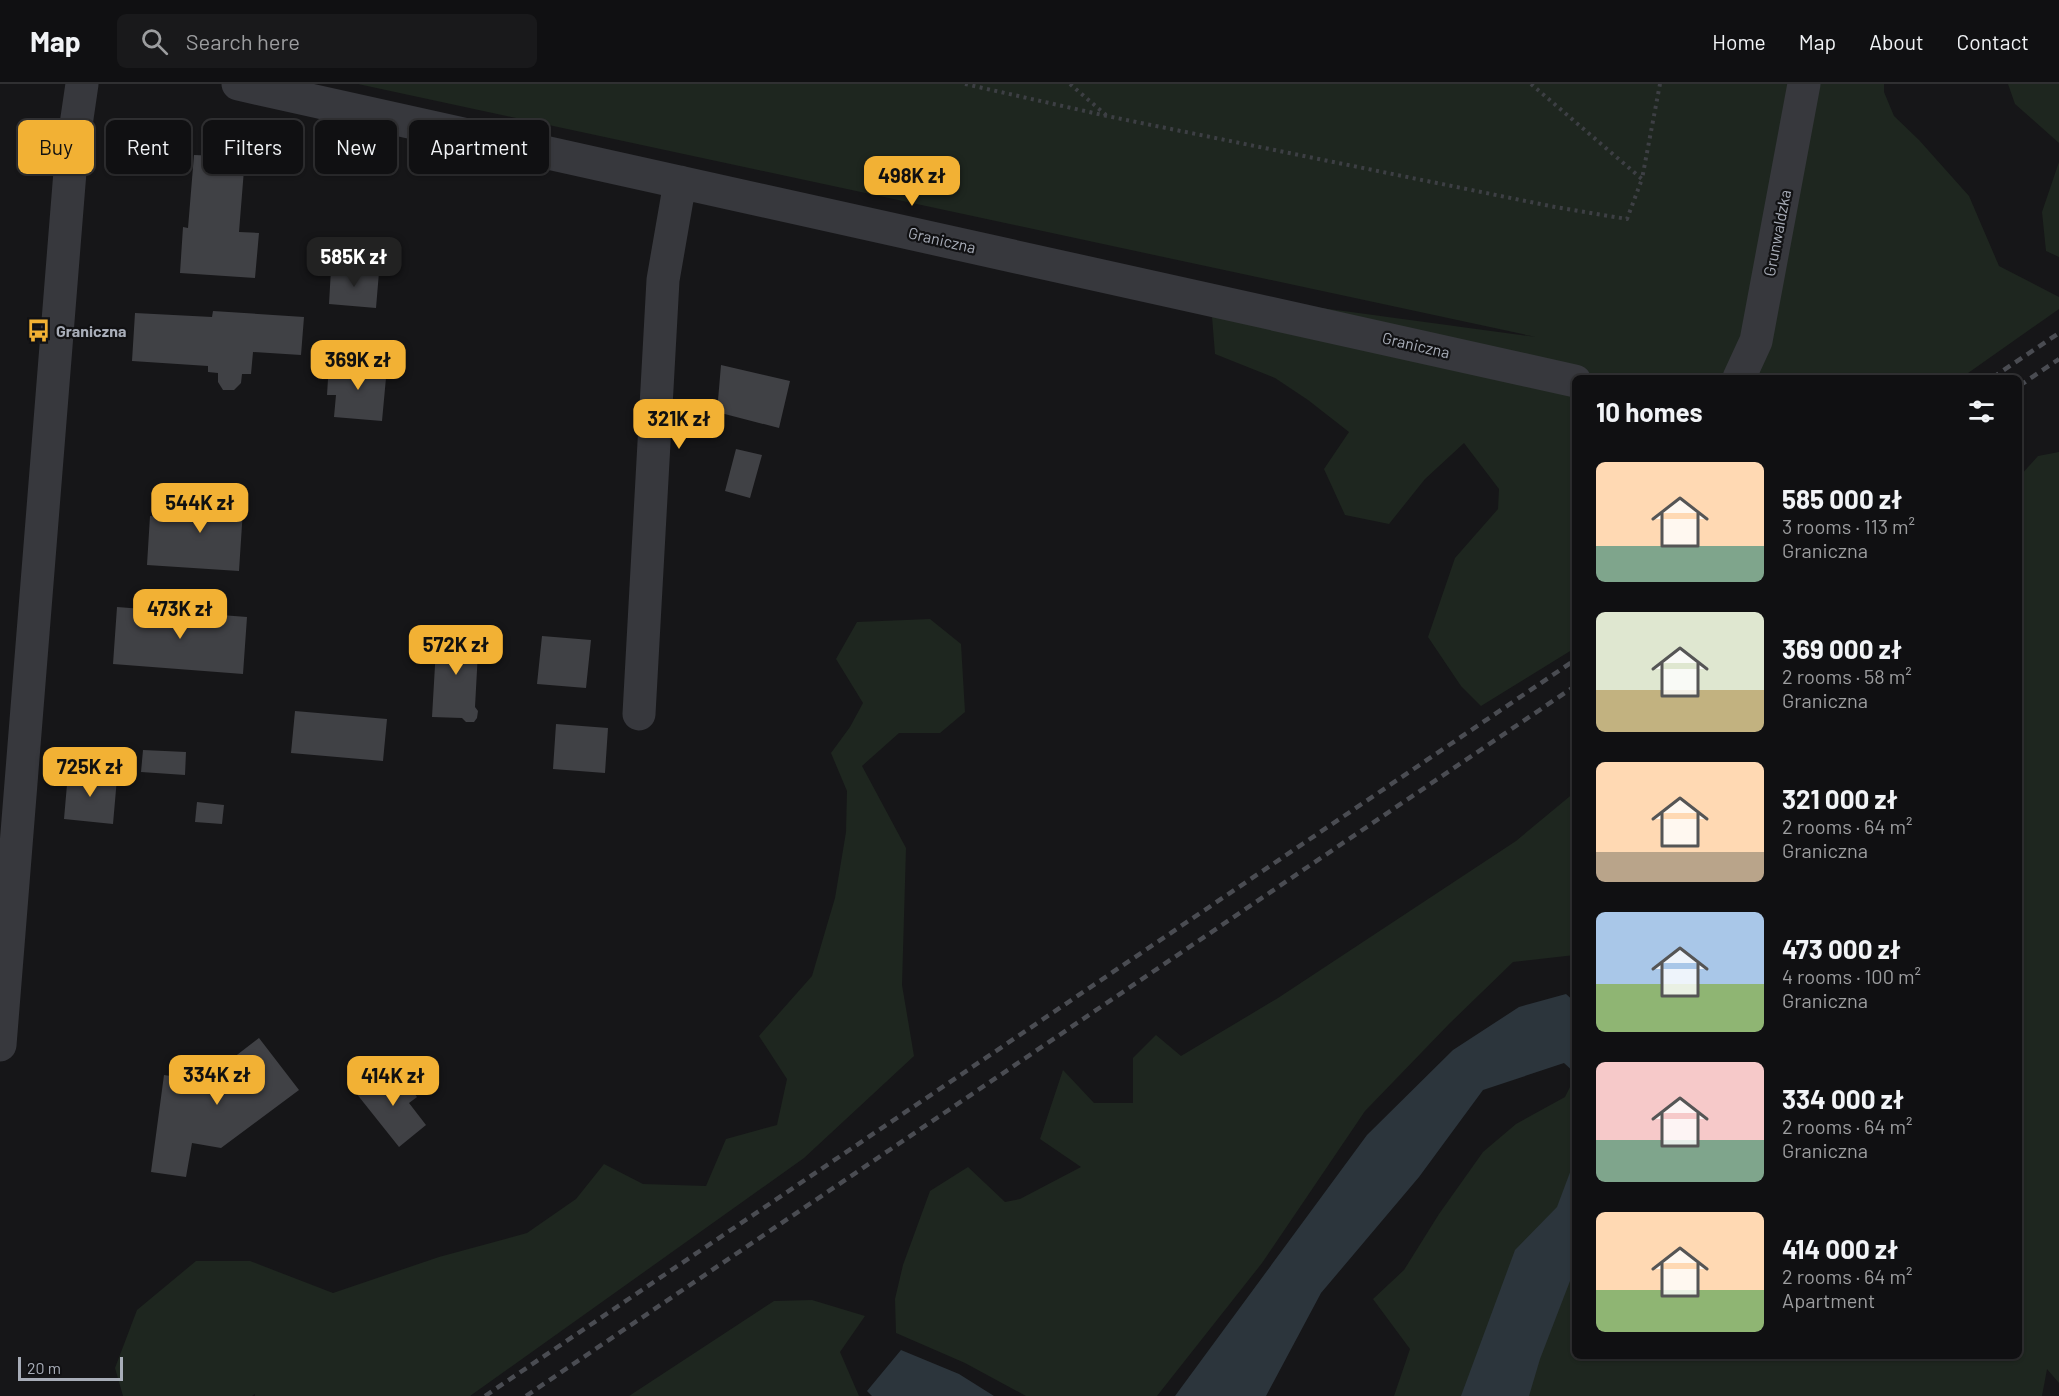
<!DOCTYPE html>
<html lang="en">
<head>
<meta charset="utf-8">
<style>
  :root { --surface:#101012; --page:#19191b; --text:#f1f3f6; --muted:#9c9d9f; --line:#303032; --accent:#f2b134 }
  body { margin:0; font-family:Barlow,sans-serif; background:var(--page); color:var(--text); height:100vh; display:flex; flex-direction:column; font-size:22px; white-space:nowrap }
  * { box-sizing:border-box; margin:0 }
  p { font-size:20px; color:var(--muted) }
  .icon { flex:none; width:33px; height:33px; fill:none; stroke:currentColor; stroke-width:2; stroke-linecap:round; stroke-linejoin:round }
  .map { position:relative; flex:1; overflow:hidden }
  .drawer { position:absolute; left:1572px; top:291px; width:450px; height:984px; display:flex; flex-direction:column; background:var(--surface); border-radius:9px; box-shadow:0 2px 4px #0004,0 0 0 2px var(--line) }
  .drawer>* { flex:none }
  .hud { position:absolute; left:18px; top:36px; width:570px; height:54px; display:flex; gap:12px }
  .scale { position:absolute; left:18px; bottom:15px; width:105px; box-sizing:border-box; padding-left:6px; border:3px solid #a8adb8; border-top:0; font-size:16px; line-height:21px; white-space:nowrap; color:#a8adb8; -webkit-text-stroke:4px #111113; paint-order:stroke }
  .price { position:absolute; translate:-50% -51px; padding:0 14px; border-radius:12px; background:var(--accent); color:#111; font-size:20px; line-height:39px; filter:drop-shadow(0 2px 3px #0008) }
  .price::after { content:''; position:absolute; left:50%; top:36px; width:18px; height:14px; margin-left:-9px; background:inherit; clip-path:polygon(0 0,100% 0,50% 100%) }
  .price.selected { background:#222; color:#fff }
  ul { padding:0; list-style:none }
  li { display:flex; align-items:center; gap:18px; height:150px; padding:0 24px }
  li span { display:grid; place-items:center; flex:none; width:168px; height:120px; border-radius:9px; color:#555 }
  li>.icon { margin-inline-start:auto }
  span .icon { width:72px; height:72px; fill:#fffc; stroke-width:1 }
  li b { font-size:26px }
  h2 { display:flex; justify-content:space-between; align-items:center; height:72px; padding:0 24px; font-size:26px }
  .pill { padding:0 21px; border-radius:9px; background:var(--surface); box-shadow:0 2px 4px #0004,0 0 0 2px var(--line); font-size:21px; line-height:54px }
  .pill.selected { background:var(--accent); color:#111 }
  header { display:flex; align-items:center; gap:36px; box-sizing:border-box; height:84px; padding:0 30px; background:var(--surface); border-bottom:2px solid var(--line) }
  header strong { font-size:28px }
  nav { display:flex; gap:33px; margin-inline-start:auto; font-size:21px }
  .search { width:420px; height:54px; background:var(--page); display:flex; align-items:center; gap:15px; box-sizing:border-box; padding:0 21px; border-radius:9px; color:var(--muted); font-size:22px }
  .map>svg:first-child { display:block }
</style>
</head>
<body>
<header>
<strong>Map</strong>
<div class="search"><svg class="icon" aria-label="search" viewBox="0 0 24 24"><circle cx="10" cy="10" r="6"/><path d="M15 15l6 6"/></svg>Search here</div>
<nav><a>Home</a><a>Map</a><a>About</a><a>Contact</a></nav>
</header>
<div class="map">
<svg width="2059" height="1312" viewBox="0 0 2059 1312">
  <rect width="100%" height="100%" fill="#161618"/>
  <path fill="#1e261f" d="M 358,0 L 1884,0 L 1884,8 L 1894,32 L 1919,56 L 1969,112 L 1999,182 L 2059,213 L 2059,225 L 1961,294 L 1575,294 L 1575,564 L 1481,622 L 1461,602 L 1428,553 L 1455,474 L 1498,425 L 1499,405 L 1464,359 L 1425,395 L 1389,440 L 1345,431 L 1324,385 L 1349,348 L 1308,316 L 1275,294 L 1215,270 L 1211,220 L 1234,212 L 1536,253 Z
    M 2008,0 L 2059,0 L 2059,59 L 2015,20 Z
    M 2059,78 L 2059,173 L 2046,167 L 2042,128 Z
    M 2059,368 L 2059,1299 L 2047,1285 L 2042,1312 L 1394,1312 L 1410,1265 L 1373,1215 L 1404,1186 L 1439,1130 L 1483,1068 L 1516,1040 L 1565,1013 L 1575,993 L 1575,1272 L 2019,1272 L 2019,393 L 2038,372 Z
    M 930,535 L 961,560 L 965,628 L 940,649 L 899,649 L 862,682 L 906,764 L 902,901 L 914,972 L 804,1074 L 470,1312 L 255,1312 L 255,1310 L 252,1312 L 123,1312 L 115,1284 L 137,1226 L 196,1177 L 250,1177 L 333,1209 L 439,1173 L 527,1149 L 576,1115 L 604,1080 L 643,1100 L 706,1102 L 726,1055 L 777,1041 L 787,995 L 759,952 L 812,892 L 835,814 L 846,748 L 847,707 L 831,669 L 850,643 L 863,619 L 836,575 L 857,538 Z
    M 1575,708 L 1575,871 L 1513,878 L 1449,940 L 1365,1027 L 1262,1179 L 1157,1312 L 1026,1312 L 965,1279 L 896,1249 L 895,1215 L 903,1181 L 930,1107 L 968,1083 L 1005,1118 L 1020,1115 L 1081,1083 L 1040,1055 L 1063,986 L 1094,1019 L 1133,1019 L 1133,974 L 1156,951 L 1181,972 L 1278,914 L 1516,757 Z
    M 812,1216 L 865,1232 L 840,1268 L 859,1312 L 629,1312 L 774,1217 Z"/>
  <path fill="#2c353c" d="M 1566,910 L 1575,918 L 1575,989 L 1564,979 L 1483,1006 L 1419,1093 L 1321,1209 L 1266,1312 L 1175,1312 L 1367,1051 L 1453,966 L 1519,923 Z
    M 1575,1075 L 1575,1184 L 1540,1275 L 1529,1312 L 1461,1312 L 1515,1166 L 1557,1123 Z
    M 901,1266 L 959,1290 L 994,1312 L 872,1312 L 867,1307 Z"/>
  <path fill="#404145" d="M 194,71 L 245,73 L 239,148 L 259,149 L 255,194 L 180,189 L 183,143 L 188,144 Z
    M 331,185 L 379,188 L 376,224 L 329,220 Z
    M 213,227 L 304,233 L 301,271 L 253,268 L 251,290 L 242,290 L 241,299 L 234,306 L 223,306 L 218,298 L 218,289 L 208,288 L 208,282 L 132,277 L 135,229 L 212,233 Z
    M 329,279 L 387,283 L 382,337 L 334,333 L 336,311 L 327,311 Z
    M 721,281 L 790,297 L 779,344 L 717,328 Z
    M 736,365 L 762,371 L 750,414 L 725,407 Z
    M 189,407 L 244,410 L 239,487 L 147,481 L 150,432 L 187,435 Z
    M 117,523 L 247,533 L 243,590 L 113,580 Z
    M 437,547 L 479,549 L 475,623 L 478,627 L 477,634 L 474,638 L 466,638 L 462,634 L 432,633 Z
    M 542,552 L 591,556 L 586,604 L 537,600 Z
    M 295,627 L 387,635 L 383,677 L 291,669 Z
    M 556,640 L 608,644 L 605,689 L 553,685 Z
    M 143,666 L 186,668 L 185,691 L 141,688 Z
    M 68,689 L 117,694 L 113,740 L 64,735 Z
    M 197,718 L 224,721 L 222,740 L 195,738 Z
    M 259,954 L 299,1006 L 221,1064 L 192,1059 L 186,1093 L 151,1088 L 164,991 L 203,997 Z
    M 386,986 L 396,999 L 403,994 L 417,1013 L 409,1019 L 426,1041 L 399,1063 L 356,1009 Z"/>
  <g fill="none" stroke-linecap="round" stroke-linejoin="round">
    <path stroke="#3d3f44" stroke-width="4" stroke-dasharray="3 4.5" stroke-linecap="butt" d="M 965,0 L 1107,32 L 1555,123 L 1627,135 L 1642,95
      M 1070,0 L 1106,31
      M 1531,0 L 1642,95 L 1660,0"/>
    <path stroke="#37383d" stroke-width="33" d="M 238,0 L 1575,297
      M 1739,294 L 1756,257 L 1804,0
      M 639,630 L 663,196 L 680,98
      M 0,961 L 71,75 L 82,0"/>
    <path stroke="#4a4c52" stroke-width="4.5" stroke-dasharray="8 6" stroke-linecap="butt" d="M 1992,294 L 2059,249
      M 2019,302 L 2059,275
      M 485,1312 L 1575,576
      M 526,1312 L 1575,602"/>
  </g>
  <defs>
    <symbol id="bus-bare" viewBox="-9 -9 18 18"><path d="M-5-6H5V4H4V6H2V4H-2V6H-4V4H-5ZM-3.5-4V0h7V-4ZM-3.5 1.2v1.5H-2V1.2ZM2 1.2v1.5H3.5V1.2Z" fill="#f2b134" stroke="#111113" stroke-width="2.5" paint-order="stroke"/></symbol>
  </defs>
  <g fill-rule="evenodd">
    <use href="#bus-bare" x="22" y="230" width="33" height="33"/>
  </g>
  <g text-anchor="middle" stroke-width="4.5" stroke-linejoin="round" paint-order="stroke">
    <g font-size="16" fill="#a8adb8" stroke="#111113">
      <text transform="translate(1777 149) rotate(-79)" y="6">Grunwaldzka</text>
      <text transform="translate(942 156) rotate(13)" y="6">Graniczna</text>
      <text transform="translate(1416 261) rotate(13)" y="6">Graniczna</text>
    </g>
    <g font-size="16" font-weight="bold" fill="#a8adb8" stroke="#111113" text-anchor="start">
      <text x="56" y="253">Graniczna</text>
    </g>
  </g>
</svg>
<div class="scale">20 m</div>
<b class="price" style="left:912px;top:123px">498K zł</b>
<b class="price selected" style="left:354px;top:204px">585K zł</b>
<b class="price" style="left:358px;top:307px">369K zł</b>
<b class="price" style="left:679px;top:366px">321K zł</b>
<b class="price" style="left:200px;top:450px">544K zł</b>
<b class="price" style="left:180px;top:556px">473K zł</b>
<b class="price" style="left:456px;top:592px">572K zł</b>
<b class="price" style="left:90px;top:714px">725K zł</b>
<b class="price" style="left:217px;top:1022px">334K zł</b>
<b class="price" style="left:393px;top:1023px">414K zł</b>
<div class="hud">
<a class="pill selected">Buy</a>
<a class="pill">Rent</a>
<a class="pill">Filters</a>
<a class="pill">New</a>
<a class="pill">Apartment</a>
</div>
<section class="drawer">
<h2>10 homes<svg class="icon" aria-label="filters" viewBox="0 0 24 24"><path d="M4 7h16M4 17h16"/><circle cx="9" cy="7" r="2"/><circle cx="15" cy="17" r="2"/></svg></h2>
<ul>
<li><span style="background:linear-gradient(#ffd9b3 70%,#7fa58c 0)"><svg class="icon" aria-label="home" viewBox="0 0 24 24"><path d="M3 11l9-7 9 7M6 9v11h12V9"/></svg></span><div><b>585 000 zł</b><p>3 rooms · 113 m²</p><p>Graniczna</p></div></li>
<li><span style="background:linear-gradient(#dfe7d0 65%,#c2b280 0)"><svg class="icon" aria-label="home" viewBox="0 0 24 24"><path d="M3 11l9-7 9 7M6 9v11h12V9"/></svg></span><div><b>369 000 zł</b><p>2 rooms · 58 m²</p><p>Graniczna</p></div></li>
<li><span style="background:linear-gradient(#ffd9b3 75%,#b9a48a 0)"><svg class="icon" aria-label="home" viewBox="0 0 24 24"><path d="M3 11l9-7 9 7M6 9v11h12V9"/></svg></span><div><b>321 000 zł</b><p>2 rooms · 64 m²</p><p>Graniczna</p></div></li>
<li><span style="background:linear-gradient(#a9c7e8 60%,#8fb573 0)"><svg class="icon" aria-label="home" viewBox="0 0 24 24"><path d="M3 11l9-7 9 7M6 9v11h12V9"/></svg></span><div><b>473 000 zł</b><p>4 rooms · 100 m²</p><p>Graniczna</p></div></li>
<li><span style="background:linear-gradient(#f6c9c9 65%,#7fa58c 0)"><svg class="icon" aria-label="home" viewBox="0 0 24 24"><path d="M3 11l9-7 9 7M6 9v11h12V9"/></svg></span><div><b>334 000 zł</b><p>2 rooms · 64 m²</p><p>Graniczna</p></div></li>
<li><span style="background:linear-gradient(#ffd9b3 65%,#8fb573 0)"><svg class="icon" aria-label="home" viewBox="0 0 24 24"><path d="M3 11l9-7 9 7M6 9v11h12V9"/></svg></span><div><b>414 000 zł</b><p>2 rooms · 64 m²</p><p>Apartment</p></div></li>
</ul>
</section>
</div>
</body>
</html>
